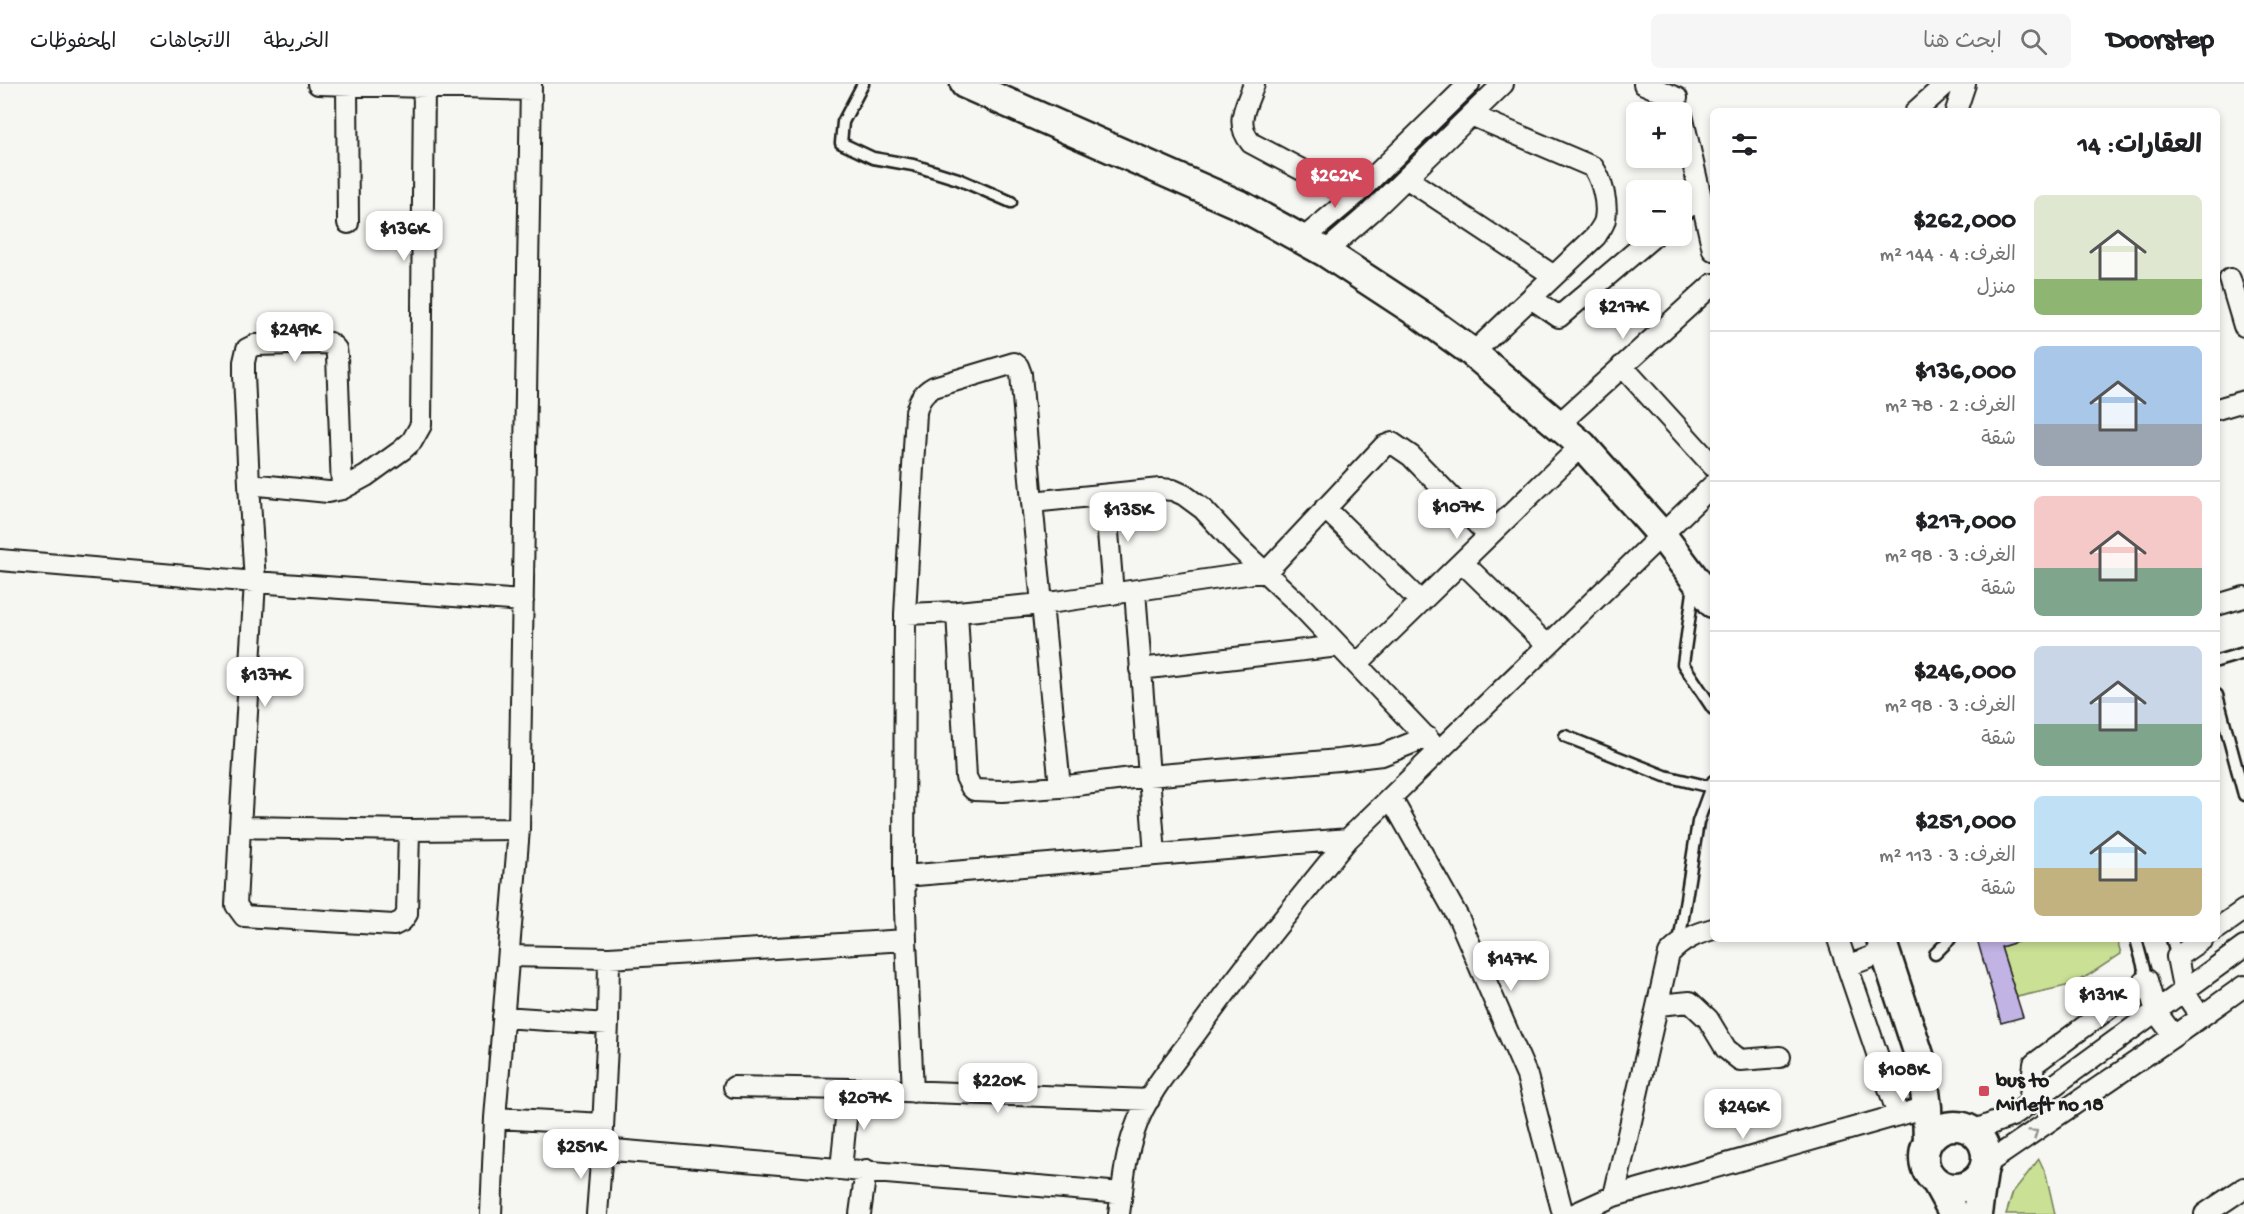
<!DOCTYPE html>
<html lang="ar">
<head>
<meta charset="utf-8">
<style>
  :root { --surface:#fff; --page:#f6f6f6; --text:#202124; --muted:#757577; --line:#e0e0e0; --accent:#d1495b }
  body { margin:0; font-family:"Gochi Hand","Playpen Sans Arabic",sans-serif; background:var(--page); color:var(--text); direction:rtl; height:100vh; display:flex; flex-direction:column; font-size:22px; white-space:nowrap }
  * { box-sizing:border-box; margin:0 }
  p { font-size:20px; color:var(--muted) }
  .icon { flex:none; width:33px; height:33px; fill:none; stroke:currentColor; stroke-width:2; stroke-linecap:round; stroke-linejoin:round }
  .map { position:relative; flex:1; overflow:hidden; direction:ltr }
  .details { position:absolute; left:1710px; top:24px; width:510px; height:834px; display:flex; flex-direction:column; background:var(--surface); border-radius:9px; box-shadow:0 3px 9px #0003; direction:rtl }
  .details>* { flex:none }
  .buttons { position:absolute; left:1626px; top:18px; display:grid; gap:12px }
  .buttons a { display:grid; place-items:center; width:66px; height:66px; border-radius:9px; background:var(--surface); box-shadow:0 3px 9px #0003; font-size:30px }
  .price { position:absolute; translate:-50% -51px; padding:0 14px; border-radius:12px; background:#fff; color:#222; font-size:20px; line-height:39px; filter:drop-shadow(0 2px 3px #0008) }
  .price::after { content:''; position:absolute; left:50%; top:36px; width:18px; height:14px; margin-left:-9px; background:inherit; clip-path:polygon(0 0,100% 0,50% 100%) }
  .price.current { background:var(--accent); color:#fff }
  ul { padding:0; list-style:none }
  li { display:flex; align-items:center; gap:18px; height:150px; padding:0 18px }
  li+li { border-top:2px solid var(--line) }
  li span { display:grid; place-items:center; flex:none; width:168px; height:120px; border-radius:9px; color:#555 }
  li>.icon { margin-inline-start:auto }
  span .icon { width:72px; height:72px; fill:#fffc; stroke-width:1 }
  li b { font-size:26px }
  h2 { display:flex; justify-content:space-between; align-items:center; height:72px; padding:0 18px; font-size:26px }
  header { display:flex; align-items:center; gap:36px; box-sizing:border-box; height:84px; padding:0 30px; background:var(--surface); border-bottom:2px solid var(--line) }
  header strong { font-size:28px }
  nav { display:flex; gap:33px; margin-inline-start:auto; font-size:21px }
  .search { width:420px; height:54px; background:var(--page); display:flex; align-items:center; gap:15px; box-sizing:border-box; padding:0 21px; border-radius:9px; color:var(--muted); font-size:22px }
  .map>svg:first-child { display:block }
</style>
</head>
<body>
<header>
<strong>Doorstep</strong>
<div class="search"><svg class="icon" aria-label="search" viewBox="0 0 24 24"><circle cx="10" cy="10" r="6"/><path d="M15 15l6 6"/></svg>ابحث هنا</div>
<nav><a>الخريطة</a><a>الاتجاهات</a><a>المحفوظات</a></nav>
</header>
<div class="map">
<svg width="2244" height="1130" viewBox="0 0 2244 1130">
  <rect width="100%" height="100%" fill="#f6f6f2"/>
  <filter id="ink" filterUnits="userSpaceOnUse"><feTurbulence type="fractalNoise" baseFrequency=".0167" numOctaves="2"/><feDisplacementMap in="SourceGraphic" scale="12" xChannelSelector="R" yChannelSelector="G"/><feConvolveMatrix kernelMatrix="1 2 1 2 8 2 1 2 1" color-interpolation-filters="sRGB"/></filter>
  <g filter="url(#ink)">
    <path fill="#cae095" stroke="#737e58" stroke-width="1.5" d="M 2026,855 L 2117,855 L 2121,870 L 2075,900 L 2017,913 L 2001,863 Z
      M 2039,1075 L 2046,1090 L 2055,1130 L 2006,1130 L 2013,1108 Z"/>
    <path fill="#c1b3e4" stroke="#1c1c1c" stroke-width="1.5" d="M 1977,855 L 2026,855 L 2001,863 L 2023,933 L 2001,939 Z"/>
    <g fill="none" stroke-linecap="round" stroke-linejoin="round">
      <defs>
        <path id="service" d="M 863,0 L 843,38 L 841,59 L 873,74 L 913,81 L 958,95 L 1011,118
          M 1694,501 L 1683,580 L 1713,625
          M 2217,577 L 2244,569
          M 2217,611 L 2244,711
          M 1565,652 L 1665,692 L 1711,703
          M 2136,855 L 2147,896
          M 2172,855 L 2177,873
          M 1679,859 L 1698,738 L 1713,697
          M 1935,870 L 1950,855"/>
        <path id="minor" d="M 318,0 L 531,6
          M 347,0 L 348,139
          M 424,0 L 421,341 L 412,357 L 402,366 L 366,392 L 342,405 L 328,408 L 249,400 L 255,498 L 240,743 L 409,746 L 519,745
          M 1254,0 C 1246,23 1234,38 1251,59 L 1353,113 L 1469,0
          M 1644,0 L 1677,14
          M 1916,27 L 1946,0
          M 1956,27 L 1965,0
          M 1471,31 L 1593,83 C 1602,96 1608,119 1605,135 C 1604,142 1599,146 1596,152 L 1473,269
          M 1682,31 L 1713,166
          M 1406,94 L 1554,192
          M 1682,128 L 1700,112
          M 1303,155 L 1353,113
          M 1325,168 L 1371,128 L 1503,0
          M 2230,195 L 2244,242
          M 1531,214 L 1559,233 L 1654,152
          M 1622,282 L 1713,382
          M 2217,325 L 2244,317
          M 1559,340 L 1713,200
          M 249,400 L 244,291 L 244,278 L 247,265 L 255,261 L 330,259 L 336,265 L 337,272 L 342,405
          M 1105,411 L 1113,510
          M 1032,418 L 1060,703
          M 1325,424 L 1421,518
          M 0,476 L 255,498 L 523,517
          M 1462,478 L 1547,561
          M 1135,507 L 1155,771
          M 2217,521 L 2244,513
          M 957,528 L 966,693 L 971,703 L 974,706 L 1002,707 L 1060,703 L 1148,692 L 1339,676 L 1382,671 L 1427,653
          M 905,530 L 957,528 L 1042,520 L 1267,487 L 1384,362 L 1392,359 L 1411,372 L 1488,451
          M 1357,580 L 1582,361
          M 1140,585 L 1339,562
          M 1391,714 L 1459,835 L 1527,992 L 1563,1130
          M 240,743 L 236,821 L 244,832 L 394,841 L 402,837 L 407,830 L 409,746
          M 1348,755 L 904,792 L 905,530 L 916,328 C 919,316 923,309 934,303 L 1014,279 L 1018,282 L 1021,290 L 1032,418 L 1160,405 L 1173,406 L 1184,411 L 1203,425 L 1238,463 L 1303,524 L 1439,667
          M 2217,845 L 2244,826
          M 1838,855 L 1898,1031
          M 906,856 L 913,1008
          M 509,872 L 609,874 L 906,856 L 904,792
          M 1847,882 L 1885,868
          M 1658,921 L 1690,918 L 1708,935 L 1726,965 L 1740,976 L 1780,973
          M 503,933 L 608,940 L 602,1065 L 1122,1109
          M 2201,933 L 2184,908 L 2177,873 L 2203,855
          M 608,940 L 609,874
          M 734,1003 L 849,1005 L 1149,1016
          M 2029,1020 L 2034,980 L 2147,896 L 2156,928 L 2174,952
          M 495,1034 L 603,1040
          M 1972,1047 L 2012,1032 L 2244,863
          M 1985,1081 L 2174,952 L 2244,902
          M 841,1085 L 849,1005
          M 1614,1112 L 1669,870 C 1682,856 1695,850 1713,845
          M 491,1130 L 495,1034 L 519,745 L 531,0
          M 597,1130 L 602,1065
          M 860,1130 L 866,1086
          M 1119,1130 C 1123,1101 1125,1072 1135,1045 C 1146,1011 1172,981 1193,953 C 1242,885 1295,820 1348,755 L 1713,401
          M 1574,1130 L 1614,1112 L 1927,1023
          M 2205,1130 L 2244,1104"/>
        <path id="secondary" d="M 965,0 L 1242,122 L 1325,168 L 1418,229 L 1473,269 L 1582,361 L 1661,450 L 1713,519
          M 1881,855 L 1921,977 L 1927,1023 L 1928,1058
          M1924 1073a31 31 0 1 1 62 0a31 31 0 1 1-62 0Z
          M 1937,1099 L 1954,1130
          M 1977,1130 L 1983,1088"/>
      </defs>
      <use href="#service" stroke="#1c1c1c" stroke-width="15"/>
      <use href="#minor" stroke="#1c1c1c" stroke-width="24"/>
      <use href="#secondary" stroke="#1c1c1c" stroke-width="33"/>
      <use href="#service" stroke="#f6f6f2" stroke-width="10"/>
      <use href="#minor" stroke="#f6f6f2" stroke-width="20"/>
      <use href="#secondary" stroke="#f6f6f2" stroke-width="28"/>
    </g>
    <defs><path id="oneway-chevron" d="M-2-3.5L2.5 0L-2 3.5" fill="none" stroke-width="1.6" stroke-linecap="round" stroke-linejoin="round" transform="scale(1.5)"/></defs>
    <use stroke="#949492" href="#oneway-chevron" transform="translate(2034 1049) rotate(-35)"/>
  </g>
  <rect fill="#d1495b" stroke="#f6f6f2" stroke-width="2" x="1978" y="1001" width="12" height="12" rx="3"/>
  <g text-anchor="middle" stroke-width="5" stroke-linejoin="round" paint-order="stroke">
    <g font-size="21" font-weight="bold" fill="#1c1c1c" stroke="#f6f6f2" text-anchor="start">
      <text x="1996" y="1002">bus to<tspan x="1996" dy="24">Mirleft no 18</tspan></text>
    </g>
  </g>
</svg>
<div class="buttons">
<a>+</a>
<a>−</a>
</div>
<b class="price current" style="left:1335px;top:125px">$262K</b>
<b class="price" style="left:404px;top:178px">$136K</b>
<b class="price" style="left:1623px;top:256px">$217K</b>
<b class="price" style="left:295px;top:279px">$249K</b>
<b class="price" style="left:1457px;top:456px">$107K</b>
<b class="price" style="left:1128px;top:459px">$135K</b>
<b class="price" style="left:265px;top:624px">$137K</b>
<b class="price" style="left:1511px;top:908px">$147K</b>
<b class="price" style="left:2102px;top:944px">$131K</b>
<b class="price" style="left:1903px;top:1019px">$108K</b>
<b class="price" style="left:998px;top:1030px">$220K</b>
<b class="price" style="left:864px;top:1047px">$207K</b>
<b class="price" style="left:1743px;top:1056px">$246K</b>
<b class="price" style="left:581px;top:1096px">$251K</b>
<section class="details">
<h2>العقارات: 14<svg class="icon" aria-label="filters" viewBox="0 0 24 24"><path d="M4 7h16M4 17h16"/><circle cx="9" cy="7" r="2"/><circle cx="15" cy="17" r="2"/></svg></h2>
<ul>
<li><span style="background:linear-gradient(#dfe7d0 70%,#8fb573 0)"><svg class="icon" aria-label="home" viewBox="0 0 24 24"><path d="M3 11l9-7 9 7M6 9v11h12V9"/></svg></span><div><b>$262,000</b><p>الغرف: 4 · 144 m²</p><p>منزل</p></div></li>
<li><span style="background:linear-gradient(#a9c7e8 65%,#9aa5b1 0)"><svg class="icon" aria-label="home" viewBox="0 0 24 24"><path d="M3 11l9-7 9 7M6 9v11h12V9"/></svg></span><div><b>$136,000</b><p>الغرف: 2 · 78 m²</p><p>شقة</p></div></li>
<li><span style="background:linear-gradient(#f6c9c9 60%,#7fa58c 0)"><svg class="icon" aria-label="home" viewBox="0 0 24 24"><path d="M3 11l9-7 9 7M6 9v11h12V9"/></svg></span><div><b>$217,000</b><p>الغرف: 3 · 98 m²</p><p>شقة</p></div></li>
<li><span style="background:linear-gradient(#c9d6e8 65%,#7fa58c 0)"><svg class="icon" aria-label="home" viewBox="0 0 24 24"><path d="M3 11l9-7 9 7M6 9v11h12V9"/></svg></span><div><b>$246,000</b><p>الغرف: 3 · 98 m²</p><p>شقة</p></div></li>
<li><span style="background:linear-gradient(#bfe0f5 60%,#c2b280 0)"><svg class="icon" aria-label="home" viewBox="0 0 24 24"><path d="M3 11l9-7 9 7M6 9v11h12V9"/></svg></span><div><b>$251,000</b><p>الغرف: 3 · 113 m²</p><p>شقة</p></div></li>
</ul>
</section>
</div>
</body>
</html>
